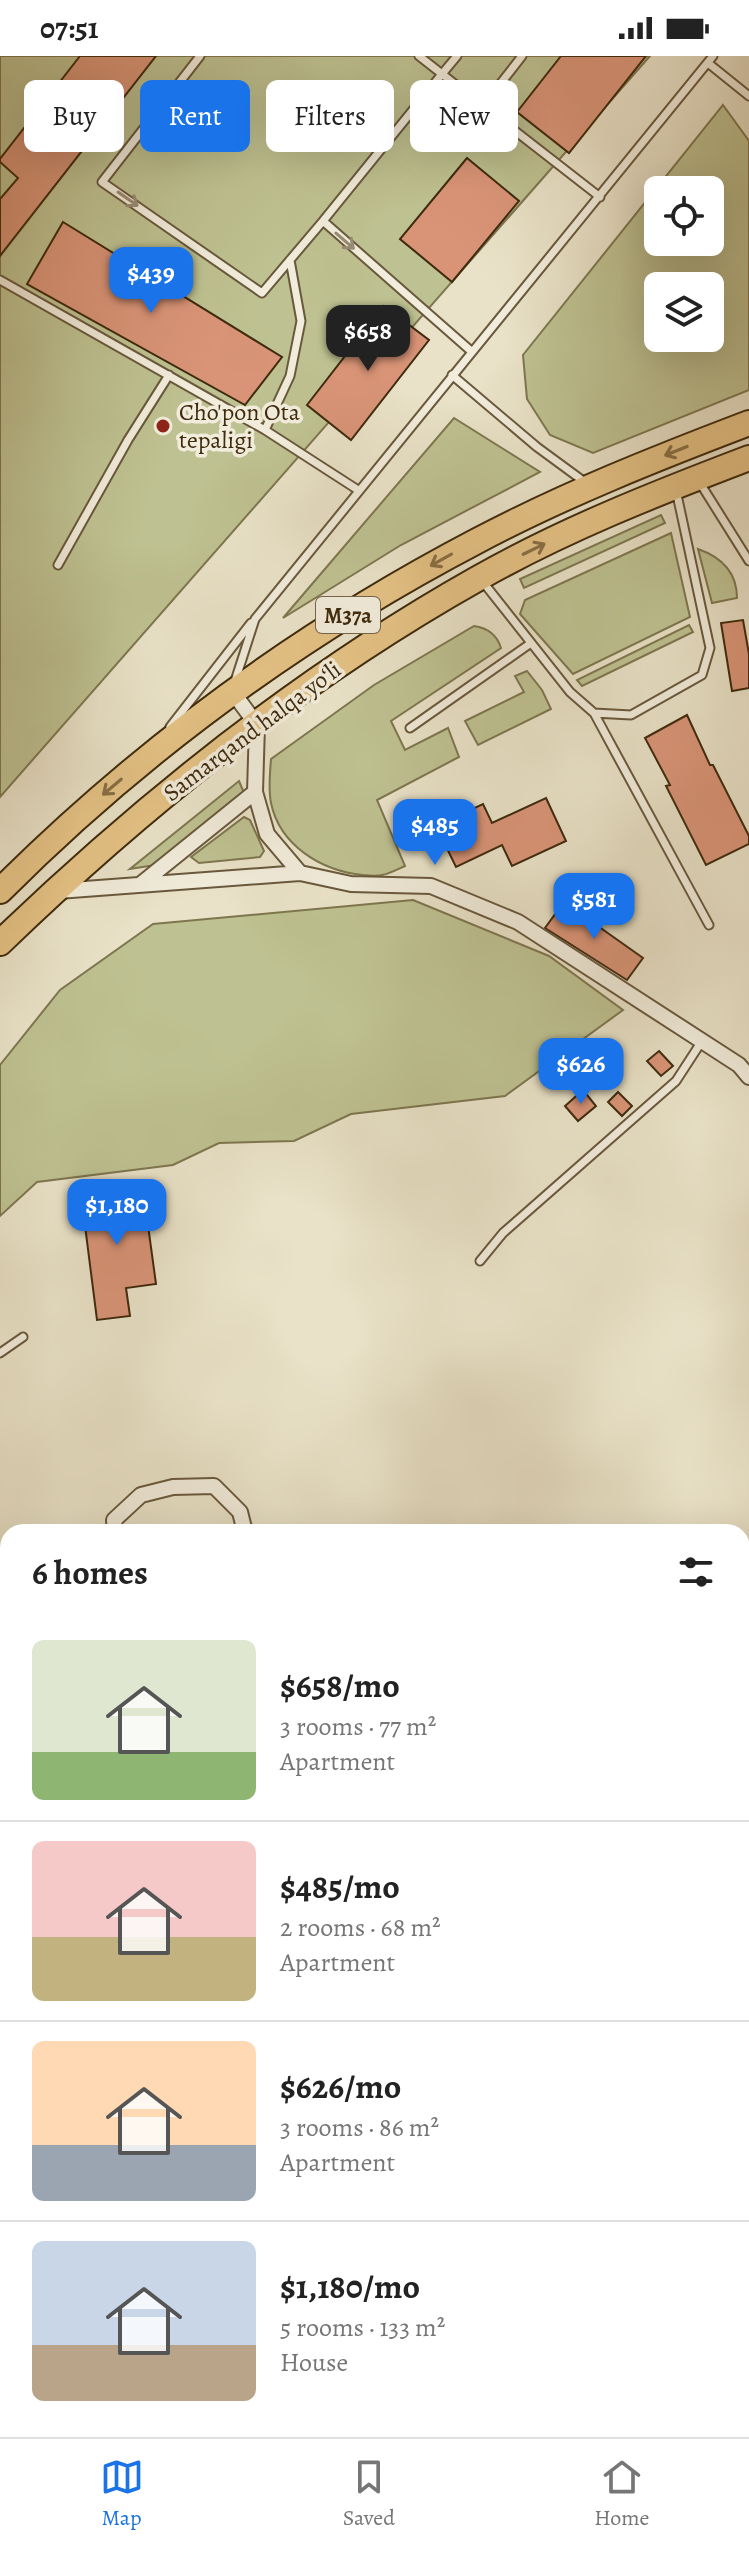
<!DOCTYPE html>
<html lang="en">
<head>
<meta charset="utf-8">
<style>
  :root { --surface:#fff; --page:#f2f2f2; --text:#222; --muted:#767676; --line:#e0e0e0; --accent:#1a73e8 }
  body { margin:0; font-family:Alegreya,serif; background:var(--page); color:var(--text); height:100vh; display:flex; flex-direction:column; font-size:30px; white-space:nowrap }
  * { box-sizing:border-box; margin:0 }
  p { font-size:26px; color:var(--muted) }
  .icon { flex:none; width:44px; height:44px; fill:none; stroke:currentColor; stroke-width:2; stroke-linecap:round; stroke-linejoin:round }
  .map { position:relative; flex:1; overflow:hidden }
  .drawer { position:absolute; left:0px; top:1468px; width:750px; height:914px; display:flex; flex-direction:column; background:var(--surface); border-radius:24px 24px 0 0; box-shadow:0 8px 32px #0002 }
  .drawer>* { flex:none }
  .hud { position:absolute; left:24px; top:24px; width:702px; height:72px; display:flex; gap:16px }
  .tools { position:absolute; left:644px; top:120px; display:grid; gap:16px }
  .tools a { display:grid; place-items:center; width:80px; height:80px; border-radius:12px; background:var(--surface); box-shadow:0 8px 32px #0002; font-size:40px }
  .price { position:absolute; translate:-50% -68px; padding:0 18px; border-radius:16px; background:var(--accent); color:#fff; font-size:26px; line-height:52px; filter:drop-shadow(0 2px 4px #0008) }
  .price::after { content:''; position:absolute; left:50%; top:48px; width:24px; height:18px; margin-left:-12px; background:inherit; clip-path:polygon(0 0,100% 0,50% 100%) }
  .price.on { background:#222; color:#fff }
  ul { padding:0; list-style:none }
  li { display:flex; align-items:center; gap:24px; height:200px; padding:0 32px }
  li+li { border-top:2px solid var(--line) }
  li span { display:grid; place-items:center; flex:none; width:224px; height:160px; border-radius:12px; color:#555 }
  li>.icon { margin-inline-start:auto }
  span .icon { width:96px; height:96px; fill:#fffc; stroke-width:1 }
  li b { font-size:34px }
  h2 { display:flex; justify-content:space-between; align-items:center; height:96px; padding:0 32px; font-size:34px }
  .tag { padding:0 28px; border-radius:12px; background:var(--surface); box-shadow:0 8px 32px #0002; font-size:28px; line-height:72px }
  .tag.on { background:var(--accent); color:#fff }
  .status { display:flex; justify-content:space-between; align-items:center; height:56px; padding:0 40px; background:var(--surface); direction:ltr }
  .status svg { height:22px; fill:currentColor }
  .tabs { display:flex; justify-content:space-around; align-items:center; height:112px; border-top:2px solid var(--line); background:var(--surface); font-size:22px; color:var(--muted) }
  .tabs a { display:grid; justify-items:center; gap:4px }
  .tabs .on { color:var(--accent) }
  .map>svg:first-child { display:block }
</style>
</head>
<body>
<div class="status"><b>07:51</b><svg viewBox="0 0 49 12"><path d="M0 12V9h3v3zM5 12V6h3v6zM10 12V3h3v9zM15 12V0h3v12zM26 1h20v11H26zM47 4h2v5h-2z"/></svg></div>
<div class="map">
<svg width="749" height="2381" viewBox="0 0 749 2381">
  <rect width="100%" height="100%" fill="#e9e2c8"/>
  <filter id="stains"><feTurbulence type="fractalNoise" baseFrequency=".0025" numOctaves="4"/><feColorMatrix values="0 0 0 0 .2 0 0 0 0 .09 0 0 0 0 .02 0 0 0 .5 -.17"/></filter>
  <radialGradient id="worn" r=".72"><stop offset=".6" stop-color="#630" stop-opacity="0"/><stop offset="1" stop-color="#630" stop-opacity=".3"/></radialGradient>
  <path fill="#bec191" stroke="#7e764f" stroke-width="2" fill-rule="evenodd" d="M 0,0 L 650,0 L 0,741 Z
    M 723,49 L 749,85 L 749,334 L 593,397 L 550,379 L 527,343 L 523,299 ZM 658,134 L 710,134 L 710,186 L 658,186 ZM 658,230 L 710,230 L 710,282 L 658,282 Z
    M 454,362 L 540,416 L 401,489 L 283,562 Z
    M 661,459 L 665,467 L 524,532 L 520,523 Z
    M 671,477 L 690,561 L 573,618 L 520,558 L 525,544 Z
    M 698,493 C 721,501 737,516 737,542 L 712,547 Z
    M 689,569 L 693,576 L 582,630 L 577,624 Z
    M 474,570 C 488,572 497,579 501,592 L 391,665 L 405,694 L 448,672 L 459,701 L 377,744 L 405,810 C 398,813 389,818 382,819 C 376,821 369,819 363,819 C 322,815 280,790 271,747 C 268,732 270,718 271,703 L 374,629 Z
    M 527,615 L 542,634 L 551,653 L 478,689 L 465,665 L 524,636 L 515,620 Z
    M 239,725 L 244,737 L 155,809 L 130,813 Z
    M 244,761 L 250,764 L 264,795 L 260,801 L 199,807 L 191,801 Z
    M 413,844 L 549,900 L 623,954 L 505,1040 L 351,1058 L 294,1085 L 219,1087 L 173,1109 L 37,1126 L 0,1160 L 0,1009 L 60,934 L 153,868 Z"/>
  <path fill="#d99477" stroke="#3e2a0d" stroke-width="2" d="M 80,0 L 156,0 L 0,200 L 0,143 L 18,122 L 0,106 L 0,103 Z
    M 561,0 L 646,0 L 569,97 L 517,56 Z
    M 467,102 L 519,145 L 452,226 L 400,183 Z
    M 63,166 L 282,301 L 245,349 L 27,228 Z
    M 384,250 L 429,284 L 351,384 L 307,349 Z
    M 743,564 L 749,598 L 749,632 L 732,635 L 721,567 Z
    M 687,659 L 710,709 L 713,709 L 749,780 L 749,788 L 706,809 L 666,730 L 670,729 L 645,682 Z
    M 546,742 L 566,785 L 512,810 L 502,789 L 456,811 L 436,770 L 483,748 L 492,767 Z
    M 564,846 L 643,902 L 627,924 L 545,872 Z
    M 659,995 L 673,1010 L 661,1020 L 647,1005 Z
    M 583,1034 L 596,1050 L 578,1065 L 565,1050 Z
    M 618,1036 L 632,1050 L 622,1060 L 608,1046 Z
    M 133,1126 L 135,1141 L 144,1140 L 156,1228 L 126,1232 L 130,1260 L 97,1264 L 82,1146 L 91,1145 L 89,1132 Z"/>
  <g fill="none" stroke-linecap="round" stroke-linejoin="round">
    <defs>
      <path id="service" d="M 200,0 L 102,126 L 262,237 L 323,165 L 471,295
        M 419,0 L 442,18 L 457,0
        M 708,7 L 749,40
        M 483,50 L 522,0
        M 323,165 L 442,18 L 600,141
        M 0,224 L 265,374 L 358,434
        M 452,319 L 537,391 L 586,427
        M 265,374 L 290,320 L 301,265 L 290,204
        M 700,427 L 749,505
        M 58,509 L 128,384 L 169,319
        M 483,526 L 570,636 L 594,657 L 631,659 L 702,619 L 710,592 L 676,434
        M 235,625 L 255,563 L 713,0
        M 594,657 L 709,869
        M 170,671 L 251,567
        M 410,672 L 531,587
        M 480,1205 L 503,1177 L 676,1025 L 702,985
        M 0,1297 L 23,1281"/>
      <path id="minor" d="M 232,635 L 257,669 L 255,736 L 267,778 L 300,817
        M 141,828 L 255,736
        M 58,835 L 300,817 L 351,828 L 431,830 L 518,866 L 739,1009 L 749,1021
        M 115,1476 L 114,1464 L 141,1439 L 173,1431 L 214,1430 L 240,1456 L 245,1476
        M 0,1795 L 0,1855
        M 0,1890 L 8,1887
        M 0,1944 L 8,1971
        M 742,1969 L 749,1965
        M 0,2119 L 8,2116
        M 83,2374 L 84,2381
        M 238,2374 L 239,2381"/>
      <path id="trunk" d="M 0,835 C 140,695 301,577 477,485 C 564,439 657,402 749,367
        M 0,887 C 144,748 303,621 477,523 C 563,474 657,437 749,402"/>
    </defs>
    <use href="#service" stroke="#69583c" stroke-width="11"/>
    <use href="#minor" stroke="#69583c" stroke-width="18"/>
    <use href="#trunk" stroke="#3e2a0d" stroke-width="28"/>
    <use href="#service" stroke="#f1ecdb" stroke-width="7"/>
    <use href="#minor" stroke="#f1ecdb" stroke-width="14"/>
    <use href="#trunk" stroke="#e4c184" stroke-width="24"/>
  </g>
  <defs><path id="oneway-shaft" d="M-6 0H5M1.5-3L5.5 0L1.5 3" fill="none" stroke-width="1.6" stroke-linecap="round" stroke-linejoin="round" transform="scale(2)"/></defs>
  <g stroke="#988b74">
    <use href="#oneway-shaft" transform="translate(128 143) rotate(35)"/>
    <use href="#oneway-shaft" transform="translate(345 185) rotate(41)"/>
  </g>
  <g stroke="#896e43">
    <use href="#oneway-shaft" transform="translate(676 395) rotate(158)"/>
    <use href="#oneway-shaft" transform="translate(534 493) rotate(-26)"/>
    <use href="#oneway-shaft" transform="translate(441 504) rotate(151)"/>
    <use href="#oneway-shaft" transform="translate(112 731) rotate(140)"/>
  </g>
  <circle fill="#8f2418" stroke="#f1ecdb" stroke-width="3" cx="163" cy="370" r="8"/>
  <g text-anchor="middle" stroke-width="7" stroke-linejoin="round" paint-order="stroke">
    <rect fill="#f1ecdb" stroke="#74644b" stroke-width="2" x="316" y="541" width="64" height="36" rx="6"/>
    <g font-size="22" font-weight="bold" fill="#3e2a0d">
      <text x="348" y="567">M37a</text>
    </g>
    <g font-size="24" fill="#3e2a0d" stroke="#f1ecdb" text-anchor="start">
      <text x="179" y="364">Cho'pon Ota<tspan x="179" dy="28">tepaligi</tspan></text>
    </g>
    <g font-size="24" fill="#3e2a0d" stroke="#f1ecdb">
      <text transform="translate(252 675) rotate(-37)" y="8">Samarqand halqa yoʻli</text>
    </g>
  </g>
  <rect width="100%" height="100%" filter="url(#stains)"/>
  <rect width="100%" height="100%" fill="url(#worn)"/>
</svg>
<div class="tools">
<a><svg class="icon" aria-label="locate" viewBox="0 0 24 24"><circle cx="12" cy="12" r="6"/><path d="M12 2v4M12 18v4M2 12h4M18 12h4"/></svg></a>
<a><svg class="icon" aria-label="layers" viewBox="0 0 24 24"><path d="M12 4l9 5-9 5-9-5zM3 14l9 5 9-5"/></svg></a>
</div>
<b class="price" style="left:151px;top:259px">$439</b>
<b class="price on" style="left:368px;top:317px">$658</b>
<b class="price" style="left:435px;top:811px">$485</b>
<b class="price" style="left:594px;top:885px">$581</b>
<b class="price" style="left:581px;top:1050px">$626</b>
<b class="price" style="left:117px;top:1191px">$1,180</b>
<div class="hud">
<a class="tag">Buy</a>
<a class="tag on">Rent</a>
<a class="tag">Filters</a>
<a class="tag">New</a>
</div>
<section class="drawer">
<h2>6 homes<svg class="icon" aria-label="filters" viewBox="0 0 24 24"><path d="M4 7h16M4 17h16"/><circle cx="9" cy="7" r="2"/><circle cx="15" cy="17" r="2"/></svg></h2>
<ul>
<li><span style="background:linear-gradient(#dfe7d0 70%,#8fb573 0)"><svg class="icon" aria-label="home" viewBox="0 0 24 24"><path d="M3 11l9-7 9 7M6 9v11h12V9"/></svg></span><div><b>$658/mo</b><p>3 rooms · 77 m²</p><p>Apartment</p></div></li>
<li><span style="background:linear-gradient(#f6c9c9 60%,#c2b280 0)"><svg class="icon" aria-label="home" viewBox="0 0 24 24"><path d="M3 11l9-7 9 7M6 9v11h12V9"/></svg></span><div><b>$485/mo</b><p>2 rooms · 68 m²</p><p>Apartment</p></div></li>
<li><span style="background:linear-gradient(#ffd9b3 65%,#9aa5b1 0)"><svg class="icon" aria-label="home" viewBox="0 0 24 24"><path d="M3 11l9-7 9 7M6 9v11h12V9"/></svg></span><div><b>$626/mo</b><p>3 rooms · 86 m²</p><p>Apartment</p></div></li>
<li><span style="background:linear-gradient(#c9d6e8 65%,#b9a48a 0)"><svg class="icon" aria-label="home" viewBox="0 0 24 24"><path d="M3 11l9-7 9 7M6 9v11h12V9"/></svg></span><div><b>$1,180/mo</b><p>5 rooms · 133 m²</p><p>House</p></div></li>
</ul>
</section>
</div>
<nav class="tabs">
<a class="on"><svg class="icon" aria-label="map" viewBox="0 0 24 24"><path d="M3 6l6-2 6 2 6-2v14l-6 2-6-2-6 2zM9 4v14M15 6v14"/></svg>Map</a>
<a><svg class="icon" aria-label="saved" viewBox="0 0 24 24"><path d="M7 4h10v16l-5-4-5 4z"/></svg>Saved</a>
<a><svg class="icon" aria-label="home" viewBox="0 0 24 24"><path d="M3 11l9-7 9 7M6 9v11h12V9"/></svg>Home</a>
</nav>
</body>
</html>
